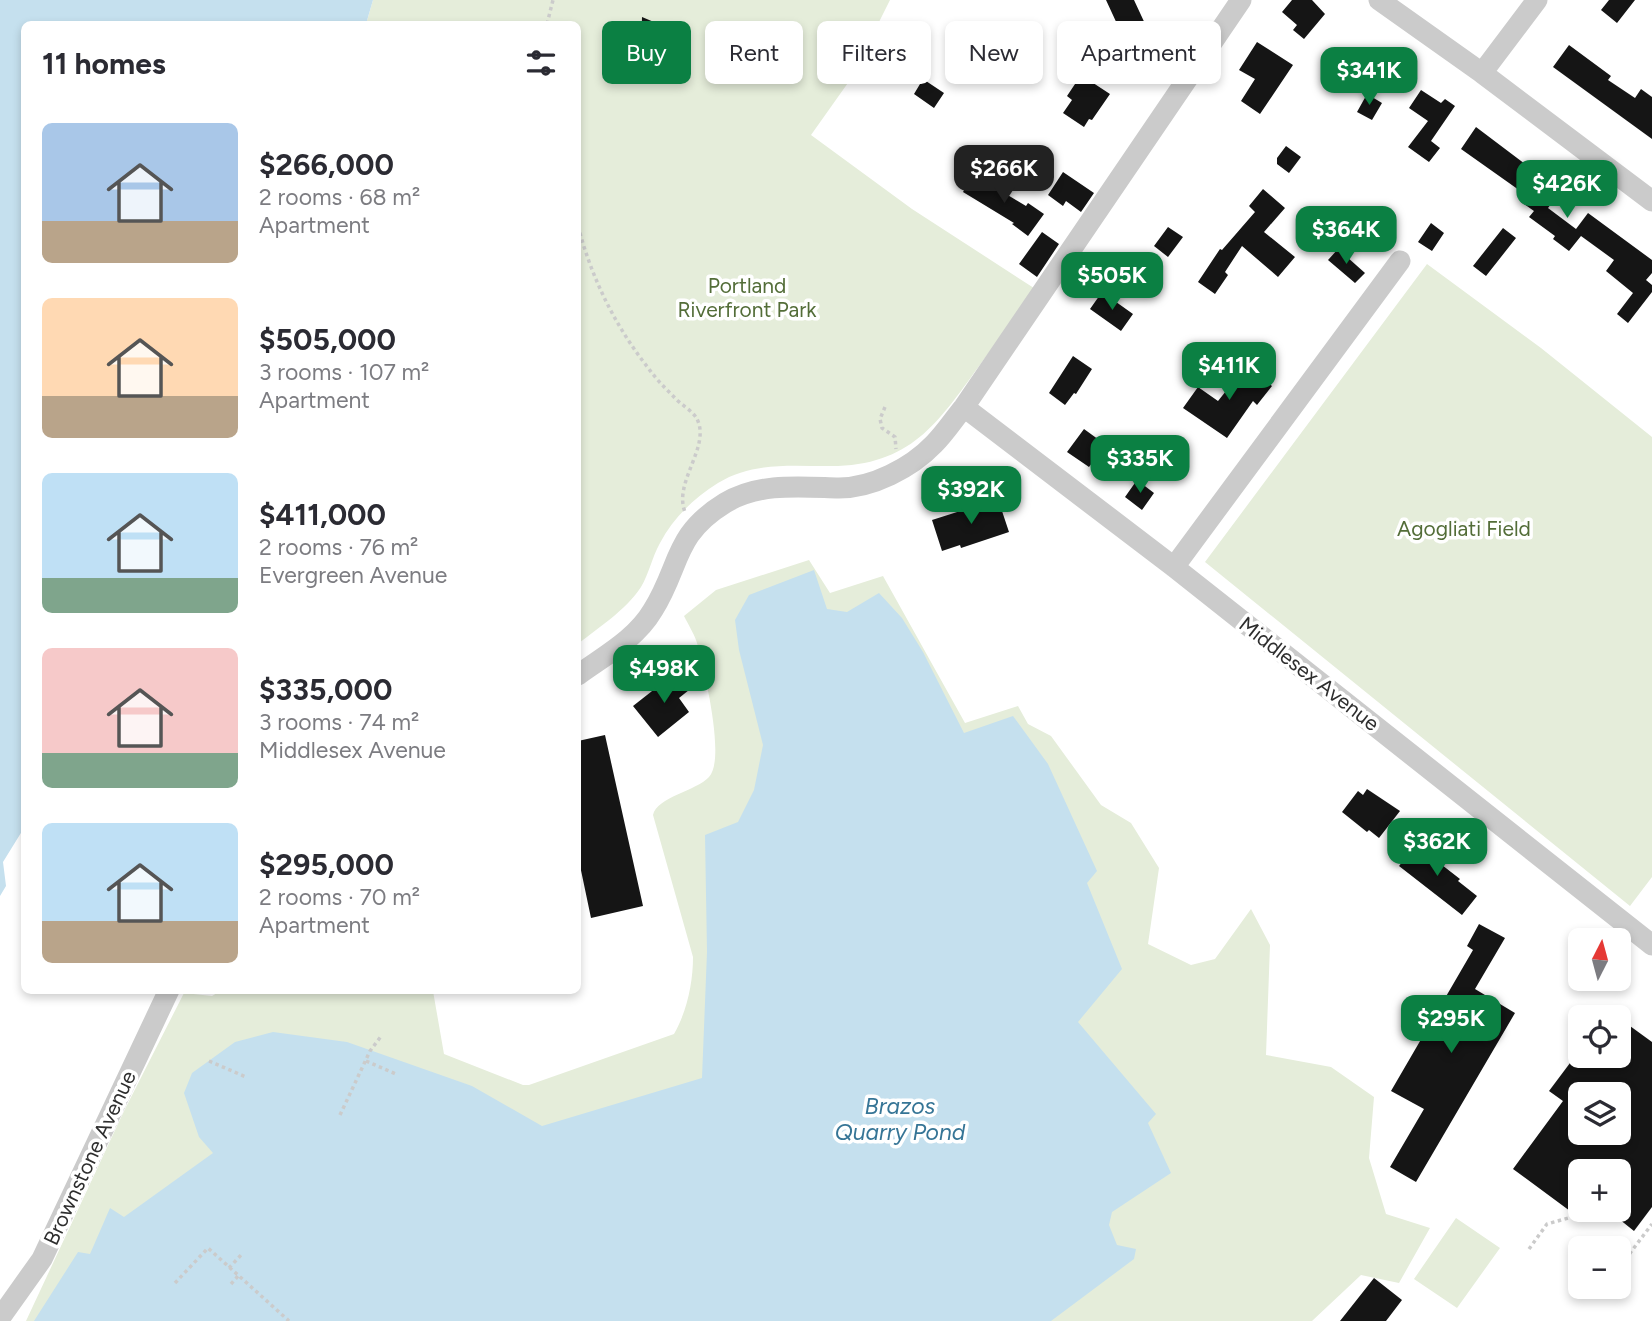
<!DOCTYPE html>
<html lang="en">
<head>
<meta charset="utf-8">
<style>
  :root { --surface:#fff; --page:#f7f7f7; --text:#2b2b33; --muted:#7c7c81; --accent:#0b8043 }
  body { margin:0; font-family:Figtree,sans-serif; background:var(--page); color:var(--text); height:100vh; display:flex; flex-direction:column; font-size:26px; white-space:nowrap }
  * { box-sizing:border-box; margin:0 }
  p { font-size:23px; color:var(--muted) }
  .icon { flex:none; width:38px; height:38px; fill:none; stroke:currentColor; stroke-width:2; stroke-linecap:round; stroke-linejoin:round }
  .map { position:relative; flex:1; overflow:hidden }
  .side { position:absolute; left:21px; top:21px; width:560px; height:973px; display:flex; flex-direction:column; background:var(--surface); border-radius:10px; box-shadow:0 4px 10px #0003 }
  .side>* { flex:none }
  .top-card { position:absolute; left:602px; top:21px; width:665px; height:63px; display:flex; gap:14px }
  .needle { width:46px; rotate:6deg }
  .controls { position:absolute; left:1568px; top:928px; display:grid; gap:14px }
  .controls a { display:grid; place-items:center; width:63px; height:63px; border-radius:10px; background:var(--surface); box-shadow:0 4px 10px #0003; font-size:35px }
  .price { position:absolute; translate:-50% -60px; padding:0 16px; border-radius:14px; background:var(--accent); color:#fff; font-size:23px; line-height:46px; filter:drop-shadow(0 2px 4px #0008) }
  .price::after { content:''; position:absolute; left:50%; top:42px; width:21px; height:16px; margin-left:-10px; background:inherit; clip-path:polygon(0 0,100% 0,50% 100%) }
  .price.on { background:#222; color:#fff }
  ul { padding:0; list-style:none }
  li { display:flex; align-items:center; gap:21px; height:175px; padding:0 21px }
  li span { display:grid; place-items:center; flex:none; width:196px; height:140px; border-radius:10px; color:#555 }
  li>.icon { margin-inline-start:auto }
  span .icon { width:84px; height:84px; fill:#fffc; stroke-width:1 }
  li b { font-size:30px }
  h2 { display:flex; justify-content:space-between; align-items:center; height:84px; padding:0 21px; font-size:30px }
  .pill { padding:0 24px; border-radius:10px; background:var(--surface); box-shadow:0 4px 10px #0003; font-size:24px; line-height:63px }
  .pill.on { background:var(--accent); color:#fff }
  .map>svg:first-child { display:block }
</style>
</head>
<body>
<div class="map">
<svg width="1652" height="1321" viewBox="0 0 1652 1321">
  <rect width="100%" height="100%" fill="#fff"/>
  <path fill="#e5edda" d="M 373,0 L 890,0 L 850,80 L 811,135 L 912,209 L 1037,290 C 1028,303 1020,317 1010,329 C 1001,340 990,350 982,362 C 941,418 915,463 838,466 C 797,467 755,460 718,483 C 694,498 673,518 660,543 C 652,557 649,574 641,587 C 625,611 599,627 578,644 L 578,24 L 366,24 Z
    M 1427,264 L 1541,348 L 1652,437 L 1652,877 L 1630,906 L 1205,562 Z
    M 809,560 L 830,593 L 883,576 L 965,723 L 1018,706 L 1028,724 L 1051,736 L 1101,805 L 1131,823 L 1159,868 L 1148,944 L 1191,965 L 1215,959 L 1251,909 L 1270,945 L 1266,1055 L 1331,1067 L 1374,1097 L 1369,1158 L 1386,1214 L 1430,1228 L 1399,1283 L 1361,1275 L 1312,1321 L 26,1321 L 124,1111 L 184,993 L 212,996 L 222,990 L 433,991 L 444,1054 L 523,1085 L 529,1085 L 674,1034 C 687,1011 693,983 693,957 L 653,815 C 657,797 696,791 709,777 C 726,759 704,670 698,646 C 695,635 689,626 684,616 L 716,590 Z
    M 1456,1218 L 1500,1248 L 1457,1308 L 1414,1279 Z"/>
  <path fill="#c5e0ee" d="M 0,0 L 373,0 L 366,24 L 24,24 L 24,828 L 3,862 L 6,886 L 0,896 Z
    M 814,570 L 827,609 L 847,612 L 879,593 L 902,618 L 923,652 L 964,733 L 1013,716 L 1048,764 L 1097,871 L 1087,883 L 1122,969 L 1078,1022 L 1156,1114 L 1148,1123 L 1171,1173 L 1112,1212 L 1109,1225 L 1117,1245 L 1136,1249 L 1134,1259 L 1051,1321 L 34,1321 L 78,1252 L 90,1254 L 110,1208 L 124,1217 L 213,1153 L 199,1137 L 184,1093 L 192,1073 L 235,1042 L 273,1032 L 347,1042 L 472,1086 L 542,1126 L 702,1078 L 707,952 L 705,835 L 738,822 L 754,790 L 763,745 L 739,650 L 735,620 L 749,595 Z"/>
  <path fill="#151515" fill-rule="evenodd" d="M 1106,0 L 1134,0 L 1147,28 L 1124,39 Z
    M 1292,0 L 1312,0 L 1325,14 L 1304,39 L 1293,30 L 1297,25 L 1282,12 Z
    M 1609,0 L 1635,0 L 1617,23 L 1601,10 Z
    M 642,17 L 661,25 L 661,48 L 641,53 Z
    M 1257,42 L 1293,65 L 1260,114 L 1241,101 L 1255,79 L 1239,70 Z
    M 1073,44 L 1095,59 L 1084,76 L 1061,61 Z
    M 1569,45 L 1611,76 L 1608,80 L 1635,98 L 1641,89 L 1652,97 L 1652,139 L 1553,67 Z
    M 1364,51 L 1388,67 L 1370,93 L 1352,81 L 1355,77 L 1349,73 Z
    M 1081,75 L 1110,94 L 1092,120 L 1089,119 L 1084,127 L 1063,113 L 1072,100 L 1067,96 Z
    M 923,79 L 944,93 L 934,108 L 914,94 Z
    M 1421,90 L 1441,103 L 1445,99 L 1455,106 L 1431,141 L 1440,148 L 1429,162 L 1408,147 L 1428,121 L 1409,108 Z
    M 1367,94 L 1382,103 L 1372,120 L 1357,112 Z
    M 1476,127 L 1561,191 L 1548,208 L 1576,229 L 1588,213 L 1652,260 L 1652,273 L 1646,280 L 1652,285 L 1652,292 L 1628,323 L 1617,314 L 1633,293 L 1606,271 L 1614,260 L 1581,236 L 1569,251 L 1553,239 L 1555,236 L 1529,217 L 1534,211 L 1521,202 L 1526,195 L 1461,149 Z
    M 1286,146 L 1301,157 L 1289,173 L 1277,164 L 1277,158 Z
    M 1063,172 L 1094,193 L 1081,212 L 1066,201 L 1063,206 L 1048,195 Z
    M 973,174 L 1026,206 L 1028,203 L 1044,214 L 1028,236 L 1012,224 L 1014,223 L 963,192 Z
    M 1263,189 L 1285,208 L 1264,232 L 1295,257 L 1278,277 L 1242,246 L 1225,272 L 1228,275 L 1215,294 L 1198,282 L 1220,249 L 1222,250 L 1255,212 L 1249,206 Z
    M 1431,223 L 1444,233 L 1432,251 L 1418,242 Z
    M 1168,227 L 1183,237 L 1168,257 L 1154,246 Z
    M 1503,228 L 1516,238 L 1486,276 L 1473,266 Z
    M 1042,232 L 1059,244 L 1037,277 L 1019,264 Z
    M 1338,249 L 1365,273 L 1355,283 L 1328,260 Z
    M 1106,255 L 1121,265 L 1111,279 L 1096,269 Z
    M 1102,292 L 1133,314 L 1121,331 L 1090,309 Z
    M 1073,356 L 1092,369 L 1076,394 L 1074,393 L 1065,405 L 1049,393 Z
    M 1246,366 L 1272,386 L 1257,405 L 1253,401 L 1227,438 L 1183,408 L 1198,387 L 1218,401 Z
    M 1084,429 L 1106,445 L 1089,467 L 1067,452 Z
    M 1137,480 L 1154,493 L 1142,510 L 1125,497 Z
    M 998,499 L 1009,532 L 961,548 L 960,545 L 942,551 L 932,520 Z
    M 675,673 L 689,690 L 679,698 L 689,712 L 658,737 L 633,706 Z
    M 605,735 L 643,906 L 591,918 L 578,856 L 578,741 Z
    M 1367,789 L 1400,811 L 1379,838 L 1369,830 L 1367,832 L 1342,812 L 1358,791 L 1363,795 Z
    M 1419,841 L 1445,861 L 1442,865 L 1460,879 L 1458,881 L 1477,896 L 1462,915 L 1399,866 Z
    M 1479,924 L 1505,938 L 1475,989 L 1515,1013 L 1416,1182 L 1390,1167 L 1424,1109 L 1391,1091 L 1473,950 L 1467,946 Z
    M 1619,1018 L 1652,1042 L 1652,1207 L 1634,1231 L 1619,1219 L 1619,1171 L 1580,1171 L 1580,1196 L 1570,1211 L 1513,1169 L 1563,1101 L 1549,1091 L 1576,1055 L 1619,1055 ZM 1580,1094 L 1619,1094 L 1619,1132 L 1580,1132 Z
    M 1374,1278 L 1402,1300 L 1386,1321 L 1340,1321 Z"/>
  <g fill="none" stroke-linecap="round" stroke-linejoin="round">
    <path stroke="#cbcbcb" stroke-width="3.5" stroke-dasharray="3.5 3.5" stroke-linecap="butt" d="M 547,24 L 553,0
      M 578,226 C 592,279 615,326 649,369 C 656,379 665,388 674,397 C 680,404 693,411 697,419 C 711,447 673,482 685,512
      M 885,407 L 880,419 L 882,428 L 895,437 L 896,449
      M 209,1061 L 246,1077
      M 366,1061 L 396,1074
      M 340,1115 L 370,1051 L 382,1035
      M 1529,1249 L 1547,1224 L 1579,1215 L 1583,1209
      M 1621,1265 L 1652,1224
      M 229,1268 L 242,1254
      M 175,1283 L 208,1248 L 289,1321
      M 231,1284 L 238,1276"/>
    <path stroke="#cbcbcb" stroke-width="21" d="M 1379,0 L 1482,73 L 1652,201
      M 1482,73 L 1537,0
      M 964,407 L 1174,567 L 1652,945
      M 1174,567 L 1400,261
      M 578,675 C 604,656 636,639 653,610 C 681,565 673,535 725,503 C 760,482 802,487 839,488 C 872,488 911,468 934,444 C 945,433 954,419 964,407 L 1241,0
      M 0,1318 L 42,1259 L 169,990"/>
  </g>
  <g text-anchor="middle" stroke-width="7" stroke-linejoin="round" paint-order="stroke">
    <g font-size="21" fill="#536d38" stroke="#fff">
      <text x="747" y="293">Portland<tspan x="747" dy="24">Riverfront Park</tspan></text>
      <text x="1464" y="536">Agogliati Field</text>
    </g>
    <g font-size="21" fill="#2e2e2e" stroke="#fff">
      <text transform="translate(1309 674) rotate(38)" y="7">Middlesex Avenue</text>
      <text transform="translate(90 1158) rotate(-65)" y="7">Brownstone Avenue</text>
    </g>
    <g font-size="23" font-style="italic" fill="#367596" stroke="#fff">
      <text x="900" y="1114">Brazos<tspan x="900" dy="26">Quarry Pond</tspan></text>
    </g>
  </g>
</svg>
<div class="controls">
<a><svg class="needle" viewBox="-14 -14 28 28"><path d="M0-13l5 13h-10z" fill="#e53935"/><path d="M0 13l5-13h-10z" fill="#7c7c81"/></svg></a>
<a><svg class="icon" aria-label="locate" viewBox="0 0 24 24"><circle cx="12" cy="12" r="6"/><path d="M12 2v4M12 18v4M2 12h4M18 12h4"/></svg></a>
<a><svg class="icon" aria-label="layers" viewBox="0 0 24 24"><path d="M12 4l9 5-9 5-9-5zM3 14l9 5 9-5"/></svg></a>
<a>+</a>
<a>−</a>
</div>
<b class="price" style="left:1369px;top:107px">$341K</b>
<b class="price on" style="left:1004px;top:205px">$266K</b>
<b class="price" style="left:1567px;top:220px">$426K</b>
<b class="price" style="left:1346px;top:266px">$364K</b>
<b class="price" style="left:1112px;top:312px">$505K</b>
<b class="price" style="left:1229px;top:402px">$411K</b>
<b class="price" style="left:1140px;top:495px">$335K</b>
<b class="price" style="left:971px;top:526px">$392K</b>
<b class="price" style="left:664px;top:705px">$498K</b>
<b class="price" style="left:1437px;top:878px">$362K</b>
<b class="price" style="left:1451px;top:1055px">$295K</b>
<div class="top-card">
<a class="pill on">Buy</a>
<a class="pill">Rent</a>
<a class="pill">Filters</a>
<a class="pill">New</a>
<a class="pill">Apartment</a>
</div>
<section class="side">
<h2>11 homes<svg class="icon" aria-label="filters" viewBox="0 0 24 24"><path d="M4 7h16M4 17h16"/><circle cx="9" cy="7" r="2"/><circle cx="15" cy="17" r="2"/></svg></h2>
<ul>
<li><span style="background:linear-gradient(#a9c7e8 70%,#b9a48a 0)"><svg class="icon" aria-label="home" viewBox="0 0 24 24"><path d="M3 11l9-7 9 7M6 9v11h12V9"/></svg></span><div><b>$266,000</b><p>2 rooms · 68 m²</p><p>Apartment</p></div></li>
<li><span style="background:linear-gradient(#ffd9b3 70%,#b9a48a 0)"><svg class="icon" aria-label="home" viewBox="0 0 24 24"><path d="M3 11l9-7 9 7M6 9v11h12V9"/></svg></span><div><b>$505,000</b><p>3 rooms · 107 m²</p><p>Apartment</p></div></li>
<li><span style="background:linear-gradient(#bfe0f5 75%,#7fa58c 0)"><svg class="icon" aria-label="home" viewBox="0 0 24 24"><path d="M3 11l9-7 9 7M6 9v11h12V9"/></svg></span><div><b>$411,000</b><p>2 rooms · 76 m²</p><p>Evergreen Avenue</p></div></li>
<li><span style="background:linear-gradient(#f6c9c9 75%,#7fa58c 0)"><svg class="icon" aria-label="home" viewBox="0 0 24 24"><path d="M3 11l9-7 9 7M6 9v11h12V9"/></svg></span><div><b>$335,000</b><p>3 rooms · 74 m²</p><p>Middlesex Avenue</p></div></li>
<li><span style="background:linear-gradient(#bfe0f5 70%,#b9a48a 0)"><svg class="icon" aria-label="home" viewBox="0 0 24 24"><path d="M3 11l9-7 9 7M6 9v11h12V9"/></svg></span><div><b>$295,000</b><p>2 rooms · 70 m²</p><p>Apartment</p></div></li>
</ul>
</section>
</div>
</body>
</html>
